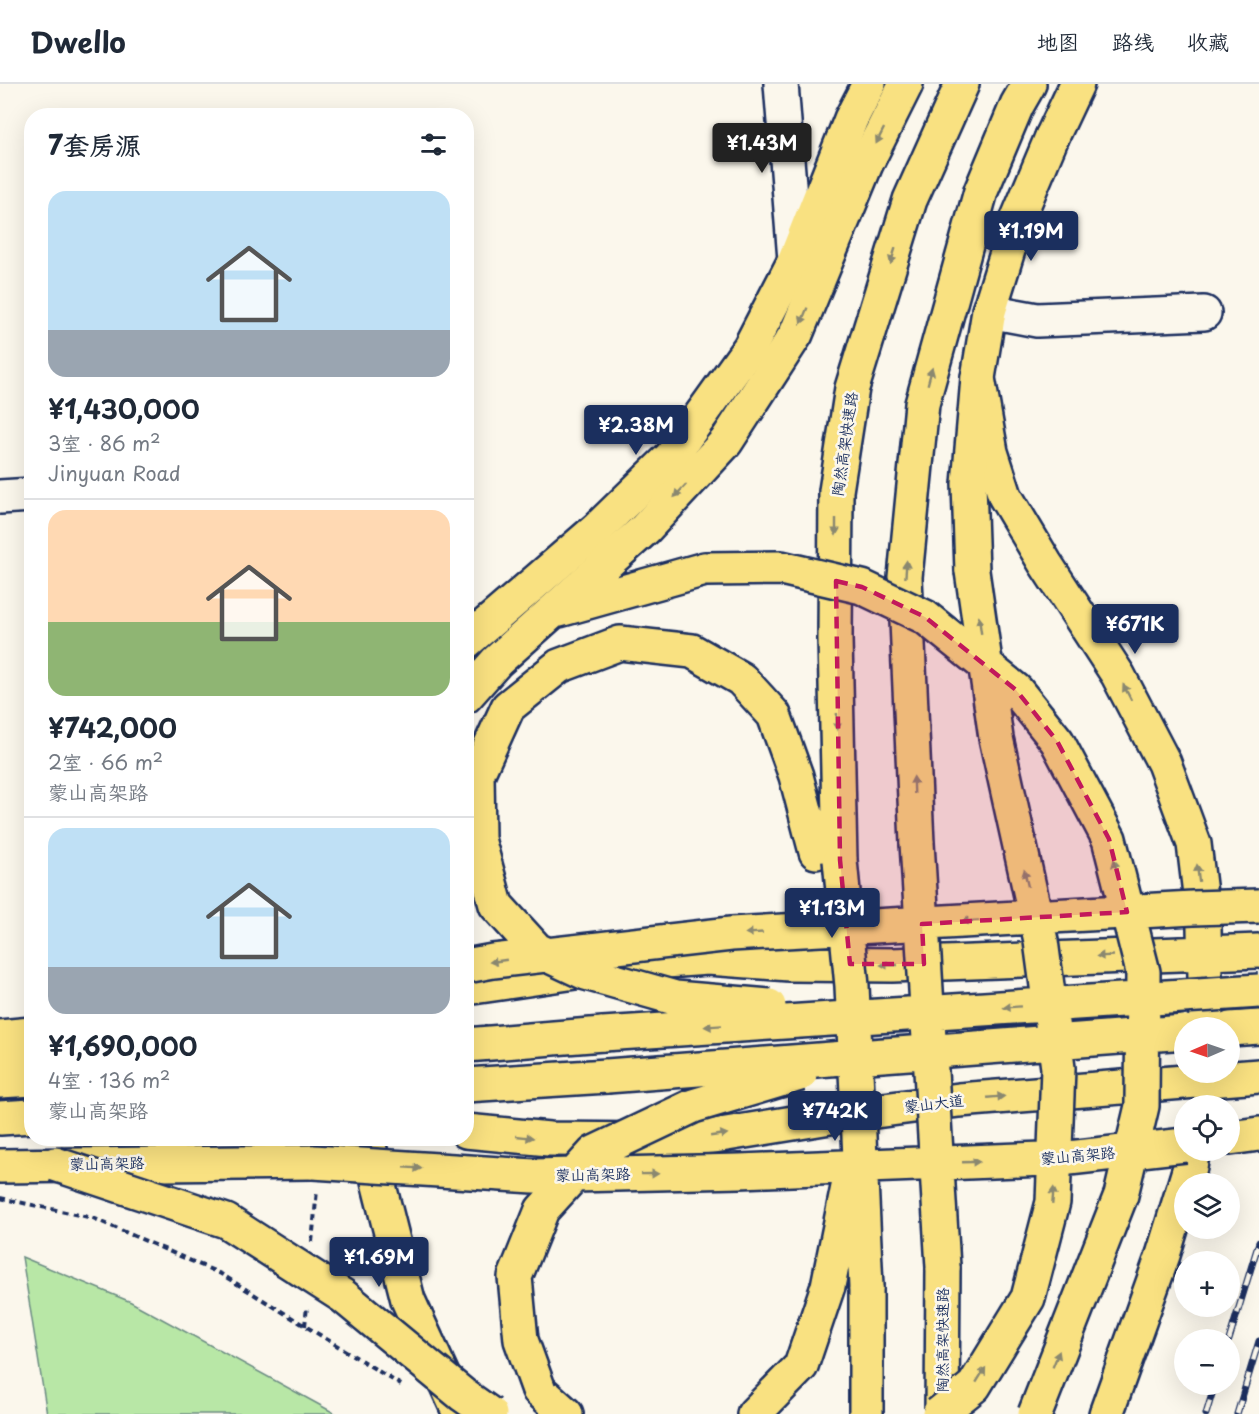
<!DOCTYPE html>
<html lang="zh">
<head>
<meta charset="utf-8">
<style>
  :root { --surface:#fff; --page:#f6f6f7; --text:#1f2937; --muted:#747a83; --line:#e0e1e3; --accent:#1b2f5e }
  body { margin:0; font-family:"Playpen Sans","LXGW WenKai TC",sans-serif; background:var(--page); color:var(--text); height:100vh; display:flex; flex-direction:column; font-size:22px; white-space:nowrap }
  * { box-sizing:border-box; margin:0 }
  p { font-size:20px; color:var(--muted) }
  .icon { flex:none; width:33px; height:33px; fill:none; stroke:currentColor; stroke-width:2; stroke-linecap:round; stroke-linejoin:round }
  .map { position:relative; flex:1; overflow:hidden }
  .sheet { position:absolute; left:24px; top:24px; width:450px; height:1038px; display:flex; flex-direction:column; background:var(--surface); border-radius:24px; box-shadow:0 6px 24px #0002 }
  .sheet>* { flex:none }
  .needle { width:39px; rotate:268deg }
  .buttons { position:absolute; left:1174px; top:933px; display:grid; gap:12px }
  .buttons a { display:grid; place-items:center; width:66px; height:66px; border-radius:50%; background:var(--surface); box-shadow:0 6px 24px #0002; font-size:30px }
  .price { position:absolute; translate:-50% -51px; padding:0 14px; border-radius:6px; background:var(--accent); color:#fff; font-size:20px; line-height:39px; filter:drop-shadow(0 2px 3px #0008) }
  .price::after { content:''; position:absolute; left:50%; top:36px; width:18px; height:14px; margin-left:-9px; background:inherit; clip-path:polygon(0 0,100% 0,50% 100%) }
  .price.current { background:#222; color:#fff }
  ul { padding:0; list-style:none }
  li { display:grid; align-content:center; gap:12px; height:318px; padding:0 24px }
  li+li { border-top:2px solid var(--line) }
  li span { display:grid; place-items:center; height:186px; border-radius:18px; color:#555 }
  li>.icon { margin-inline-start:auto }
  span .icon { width:108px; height:108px; fill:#fffc; stroke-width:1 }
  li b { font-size:26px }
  h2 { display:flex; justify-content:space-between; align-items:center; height:72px; padding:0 24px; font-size:26px }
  header { display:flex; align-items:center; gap:36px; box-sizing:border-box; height:84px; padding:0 30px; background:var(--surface); border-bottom:2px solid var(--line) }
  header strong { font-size:28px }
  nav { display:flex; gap:33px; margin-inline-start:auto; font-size:21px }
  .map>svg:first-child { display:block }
</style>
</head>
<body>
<header>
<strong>Dwello</strong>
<nav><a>地图</a><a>路线</a><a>收藏</a></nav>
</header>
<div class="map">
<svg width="1259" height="1330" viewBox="0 0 1259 1330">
  <rect width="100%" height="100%" fill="#fbf7ec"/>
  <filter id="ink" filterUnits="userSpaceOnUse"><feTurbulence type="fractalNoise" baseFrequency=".0167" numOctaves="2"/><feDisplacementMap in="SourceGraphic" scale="12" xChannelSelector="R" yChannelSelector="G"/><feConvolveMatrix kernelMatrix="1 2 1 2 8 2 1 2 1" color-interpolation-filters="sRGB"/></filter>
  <g filter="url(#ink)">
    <path fill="#b8e7a6" stroke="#6a8b82" stroke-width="1.5" d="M 22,1173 L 131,1218 L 336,1330 L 47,1330 Z"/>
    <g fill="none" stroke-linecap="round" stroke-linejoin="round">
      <defs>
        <path id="minor" d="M 781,0 L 795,176
          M 989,227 L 1037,236 L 1204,229
          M 0,413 L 32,411"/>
        <path id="major" d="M 1052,53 L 1018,134 L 989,227 L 978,294 L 991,368 L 1005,412 L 1045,479 L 1118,591 L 1164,679 L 1194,760 L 1204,843 L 1206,944
          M 466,558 L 596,446 L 671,373 L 750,263 L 795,176 L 851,35 L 869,0
          M 466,904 L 637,879 L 708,874 L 789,880 L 892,881 L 1259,867
          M 0,975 L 32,972
          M 466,1047 L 549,1055 L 653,1056 L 714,1052 L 830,1033 L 959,1016 L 1259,992
          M 367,1054 L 408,1216 L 460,1330
          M 1106,1330 L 1163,1171 L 1190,1083 L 1193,1066"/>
        <path id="highway" d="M 1052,53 L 1077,0
          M 972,487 L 969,400 L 978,294
          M 559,526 L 705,485
          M 466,612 L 497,577 L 645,445 L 726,358 L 796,250 L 866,80 L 906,0
          M 477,691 L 508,623 L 559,582 L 620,559 L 692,567 L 741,595 L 774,631 L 796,692 L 816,768
          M 917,759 L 905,493 L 922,320 L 981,107 L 1017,21 L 1029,0
          M 840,776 L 835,555 L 836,407 L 852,304 L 910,116 L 962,0
          M 1230,945 L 1259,943
          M 0,953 L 32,950
          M 466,961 L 603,950
          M 0,997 L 32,995
          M 466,1001 L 607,992
          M 0,1034 L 32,1032
          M 1230,1054 L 1259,1050
          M 0,1082 L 313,1078
          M 539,1306 L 566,1330
          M 754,1330 L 801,1282 L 828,1202
          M 866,1330 L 866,1203
          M 942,1330 L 943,1183"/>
      </defs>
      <use href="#minor" stroke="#1b2f5e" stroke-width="38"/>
      <use href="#major" stroke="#1b2f5e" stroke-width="38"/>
      <use href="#highway" stroke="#1b2f5e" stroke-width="38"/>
      <path stroke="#1b2f5e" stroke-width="4" stroke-dasharray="6 4.5" stroke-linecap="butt" d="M 0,1114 L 93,1134 L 221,1190 L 401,1301
        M 312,1158 L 317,1106
        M 305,1242 L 307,1222"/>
      <use href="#minor" stroke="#fbf7ec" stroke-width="33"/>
      <use href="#major" stroke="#f9e181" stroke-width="33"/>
      <use href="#highway" stroke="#f9e181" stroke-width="33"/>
      <defs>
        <path id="rail" d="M 1229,1256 L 1259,1158
          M 1206,1330 L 1215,1300
          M 1237,1330 L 1259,1257"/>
      </defs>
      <use href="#rail" stroke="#1b2f5e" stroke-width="7"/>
      <use href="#rail" stroke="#fbf7ec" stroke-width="4.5" stroke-dasharray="14" stroke-linecap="butt"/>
      <defs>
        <path id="highway-bridge" d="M 705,485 L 781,484 L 862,503 L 925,533 L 1016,606 L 1057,657 L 1109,755 L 1143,888 L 1142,1022 L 1121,1111 L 1035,1330
          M 477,691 L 478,755 L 496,821 L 537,866 L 586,889 L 675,914 L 769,922
          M 917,759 L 943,1183
          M 840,776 L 852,902 L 866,1203
          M 466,882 L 493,877 L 731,850 L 1193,824 L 1259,822
          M 603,950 L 1259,907
          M 607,992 L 1185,948
          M 313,1078 L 534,1092 L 740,1087 L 1069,1074 L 1185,1061
          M 55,1080 L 226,1137 L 343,1212 L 463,1311 L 490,1330
          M 828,1202 L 849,1098
          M 539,1306 L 521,1256 L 515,1193 L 542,1126 L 594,1069 L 693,1022 L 800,990
          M 939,1330 L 974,1302 L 1028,1214 L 1053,1118 L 1058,984 L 1041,857 L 996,654 L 972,487"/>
      </defs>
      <use href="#highway-bridge" stroke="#1b2f5e" stroke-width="38" stroke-linecap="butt"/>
      <use href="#highway-bridge" stroke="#f9e181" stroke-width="33"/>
    </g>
    <defs><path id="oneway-solid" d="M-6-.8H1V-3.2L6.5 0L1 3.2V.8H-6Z" transform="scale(1.5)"/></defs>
    <g fill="#8a8870">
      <use href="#oneway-solid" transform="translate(880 52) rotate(117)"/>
      <use href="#oneway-solid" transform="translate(893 172) rotate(107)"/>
      <use href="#oneway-solid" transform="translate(804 232) rotate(112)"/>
      <use href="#oneway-solid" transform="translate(930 292) rotate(-75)"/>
      <use href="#oneway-solid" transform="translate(680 407) rotate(133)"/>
      <use href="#oneway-solid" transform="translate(836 443) rotate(90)"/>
      <use href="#oneway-solid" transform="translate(906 485) rotate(-86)"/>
      <use href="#oneway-solid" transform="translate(980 541) rotate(-98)"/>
      <use href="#oneway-solid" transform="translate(1127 608) rotate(-117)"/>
      <use href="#oneway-solid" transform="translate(837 638) rotate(89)"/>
      <use href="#oneway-solid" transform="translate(914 701) rotate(-92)"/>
      <use href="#oneway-solid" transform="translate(1116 784) rotate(-104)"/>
      <use href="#oneway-solid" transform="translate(1198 789) rotate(-97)"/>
      <use href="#oneway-solid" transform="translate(1026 794) rotate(-103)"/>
      <use href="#oneway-solid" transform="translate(970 837) rotate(177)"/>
      <use href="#oneway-solid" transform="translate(754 849) rotate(177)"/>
      <use href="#oneway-solid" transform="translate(1105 872) rotate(177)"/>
      <use href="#oneway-solid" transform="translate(498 877) rotate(172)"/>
      <use href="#oneway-solid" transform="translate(889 881) rotate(180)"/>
      <use href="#oneway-solid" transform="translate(1012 923) rotate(176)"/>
      <use href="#oneway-solid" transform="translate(713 942) rotate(176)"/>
      <use href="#oneway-solid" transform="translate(996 1013) rotate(-5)"/>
      <use href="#oneway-solid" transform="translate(719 1051) rotate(-8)"/>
      <use href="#oneway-solid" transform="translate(525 1053) rotate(6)"/>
      <use href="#oneway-solid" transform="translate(971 1078) rotate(-2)"/>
      <use href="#oneway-solid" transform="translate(413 1084) rotate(4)"/>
      <use href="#oneway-solid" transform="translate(650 1090) rotate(-1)"/>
      <use href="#oneway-solid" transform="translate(1053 1112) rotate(-85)"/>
      <use href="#oneway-solid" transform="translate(1056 1275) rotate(-68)"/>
      <use href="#oneway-solid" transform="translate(981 1291) rotate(-58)"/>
    </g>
  </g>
  <path fill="#c2185b" fill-opacity="0.2" stroke="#c2185b" stroke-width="4.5" stroke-dasharray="12 8" stroke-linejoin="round" d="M 836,497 L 862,503 L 925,533 L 1016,606 L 1057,657 L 1109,755 L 1127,828 L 922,840 L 924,880 L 850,880 L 840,776 Z"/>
  <g text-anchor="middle" stroke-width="5" stroke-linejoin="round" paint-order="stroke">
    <g font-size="15" fill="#1b2f5e" stroke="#fbf7ec">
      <text transform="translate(845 360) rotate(-82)" y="5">陶然高架快速路</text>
      <text transform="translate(934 1020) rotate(-7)" y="5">蒙山大道</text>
      <text transform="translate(1078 1072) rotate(-5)" y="5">蒙山高架路</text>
      <text transform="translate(107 1080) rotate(-1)" y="5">蒙山高架路</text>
      <text transform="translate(593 1091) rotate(-1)" y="5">蒙山高架路</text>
      <text transform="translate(943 1256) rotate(-90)" y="5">陶然高架快速路</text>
    </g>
  </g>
</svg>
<div class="buttons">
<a><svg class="needle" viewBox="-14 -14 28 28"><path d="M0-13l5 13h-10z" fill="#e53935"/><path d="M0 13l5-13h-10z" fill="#747a83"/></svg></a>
<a><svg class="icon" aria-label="locate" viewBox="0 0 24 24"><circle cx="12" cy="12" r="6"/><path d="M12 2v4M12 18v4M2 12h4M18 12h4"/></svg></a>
<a><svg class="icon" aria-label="layers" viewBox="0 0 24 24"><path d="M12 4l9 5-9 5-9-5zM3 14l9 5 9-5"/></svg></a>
<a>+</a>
<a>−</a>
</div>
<b class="price current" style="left:762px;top:90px">¥1.43M</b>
<b class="price" style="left:1031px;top:178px">¥1.19M</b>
<b class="price" style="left:636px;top:372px">¥2.38M</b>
<b class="price" style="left:1135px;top:571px">¥671K</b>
<b class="price" style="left:832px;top:855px">¥1.13M</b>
<b class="price" style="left:835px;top:1058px">¥742K</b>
<b class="price" style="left:379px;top:1204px">¥1.69M</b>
<section class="sheet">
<h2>7套房源<svg class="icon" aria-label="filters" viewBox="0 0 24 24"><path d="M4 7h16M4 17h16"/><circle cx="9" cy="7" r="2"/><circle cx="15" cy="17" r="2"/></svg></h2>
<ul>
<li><span style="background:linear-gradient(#bfe0f5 75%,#9aa5b1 0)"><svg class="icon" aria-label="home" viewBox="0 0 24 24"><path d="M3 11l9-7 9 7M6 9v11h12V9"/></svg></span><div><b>¥1,430,000</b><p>3室 · 86 m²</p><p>Jinyuan Road</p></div></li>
<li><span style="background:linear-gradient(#ffd9b3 60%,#8fb573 0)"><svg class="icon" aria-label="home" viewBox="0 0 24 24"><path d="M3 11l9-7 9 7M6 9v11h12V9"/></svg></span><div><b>¥742,000</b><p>2室 · 66 m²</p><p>蒙山高架路</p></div></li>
<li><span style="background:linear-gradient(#bfe0f5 75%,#9aa5b1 0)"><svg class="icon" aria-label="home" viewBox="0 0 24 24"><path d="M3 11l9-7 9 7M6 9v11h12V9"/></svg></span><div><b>¥1,690,000</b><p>4室 · 136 m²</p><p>蒙山高架路</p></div></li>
</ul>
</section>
</div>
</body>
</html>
